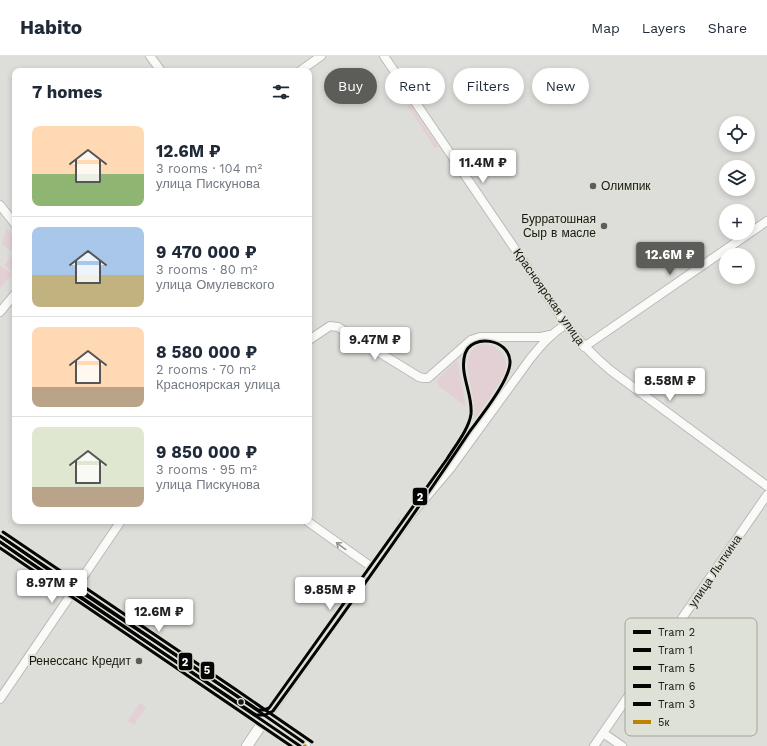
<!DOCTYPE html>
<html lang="en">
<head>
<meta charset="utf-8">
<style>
  :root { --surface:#fff; --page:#f2f2f3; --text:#1f2937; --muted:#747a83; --line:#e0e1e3; --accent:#5c5d58 }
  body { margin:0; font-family:"Work Sans",sans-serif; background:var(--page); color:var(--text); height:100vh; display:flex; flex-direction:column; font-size:15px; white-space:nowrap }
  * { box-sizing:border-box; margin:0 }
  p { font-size:13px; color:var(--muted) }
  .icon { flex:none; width:22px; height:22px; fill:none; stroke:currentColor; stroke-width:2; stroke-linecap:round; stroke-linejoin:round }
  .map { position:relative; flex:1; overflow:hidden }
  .sheet { position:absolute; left:12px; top:12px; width:300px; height:456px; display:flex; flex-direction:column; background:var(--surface); border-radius:8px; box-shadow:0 2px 6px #0003 }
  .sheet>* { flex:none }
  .banner { position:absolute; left:324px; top:12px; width:380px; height:36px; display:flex; gap:8px }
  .controls { position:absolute; left:719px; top:60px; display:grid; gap:8px }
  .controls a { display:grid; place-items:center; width:36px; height:36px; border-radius:50%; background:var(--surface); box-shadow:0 2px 6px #0003; font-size:20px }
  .price { position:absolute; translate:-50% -34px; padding:0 9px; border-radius:4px; background:#fff; color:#222; font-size:13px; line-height:26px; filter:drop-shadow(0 1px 2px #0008) }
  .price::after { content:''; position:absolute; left:50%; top:24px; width:12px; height:9px; margin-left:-6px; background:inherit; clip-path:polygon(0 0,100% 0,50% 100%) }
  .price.active { background:var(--accent); color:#fff }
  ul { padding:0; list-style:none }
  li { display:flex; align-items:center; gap:12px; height:100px; padding:0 20px }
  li+li { border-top:1px solid var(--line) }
  li span { display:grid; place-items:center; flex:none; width:112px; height:80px; border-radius:8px; color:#555 }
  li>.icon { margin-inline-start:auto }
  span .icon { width:48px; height:48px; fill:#fffc; stroke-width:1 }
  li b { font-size:17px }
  h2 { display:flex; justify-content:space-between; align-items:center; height:48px; padding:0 20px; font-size:17px }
  .tag { padding:0 14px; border-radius:18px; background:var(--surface); box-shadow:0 2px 6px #0003; font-size:14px; line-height:36px }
  .tag.active { background:var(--accent); color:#fff }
  header { display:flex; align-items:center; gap:24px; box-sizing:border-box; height:56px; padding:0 20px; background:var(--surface); border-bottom:1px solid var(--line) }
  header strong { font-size:19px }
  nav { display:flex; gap:22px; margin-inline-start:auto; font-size:14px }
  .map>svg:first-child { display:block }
</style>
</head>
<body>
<header>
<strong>Habito</strong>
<nav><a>Map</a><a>Layers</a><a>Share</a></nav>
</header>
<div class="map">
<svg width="767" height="690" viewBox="0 0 767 690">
  <rect width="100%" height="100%" fill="#ddded9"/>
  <path fill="#e3d0d4" d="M 409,47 L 438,90 L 435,92 L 407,49 Z
    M 6,172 L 15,183 L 15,198 L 2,188 Z
    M 12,200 L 15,202 L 15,217 L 4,209 Z
    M 0,209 L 12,218 L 0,232 Z
    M 480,288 C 489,288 496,290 502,297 C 505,302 507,307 506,312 C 503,326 481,353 473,366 L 475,356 L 467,309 C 468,299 471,293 480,288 Z
    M 457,304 L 466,351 L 439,330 L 437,324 Z
    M 149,548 L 172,563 L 166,573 L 143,558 Z
    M 140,647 L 146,651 L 134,669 L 128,665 Z"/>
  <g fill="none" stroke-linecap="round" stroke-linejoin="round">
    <defs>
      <path id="minor" d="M 150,0 L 161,15
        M 384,0 L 566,268 C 580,286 592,299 610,314 L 767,430
        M 300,15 L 321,0
        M 0,149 L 15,168
        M 0,256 L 15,238
        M 309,284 L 330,270 L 338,271 L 419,321 L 423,322 L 428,322 L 471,284 L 480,281 L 541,281 L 550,279
        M 584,291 L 767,165
        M 307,465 L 373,512
        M 0,643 L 121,465
        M 266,662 L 410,460 L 450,413 L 530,303 C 542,288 550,279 566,268
        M 603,677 L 622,690
        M 594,690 L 767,439"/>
      <path id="major" d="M 0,483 C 101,553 205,619 305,690
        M 247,690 L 266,662"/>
    </defs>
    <use href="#minor" stroke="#babbb6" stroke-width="10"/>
    <use href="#major" stroke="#babbb6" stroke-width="12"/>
    <use href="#minor" stroke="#fafaf9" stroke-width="8"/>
    <use href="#major" stroke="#fafaf9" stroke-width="10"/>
    <path stroke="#cacac9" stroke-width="1" d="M 392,481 L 399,463
      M 273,655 L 272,660 L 276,666"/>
    <defs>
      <path id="bus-1" d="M 0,483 L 229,638 L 305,690"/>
    </defs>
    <use href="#bus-1" stroke="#dee1d6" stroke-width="6"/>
    <use href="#bus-1" stroke="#bf8205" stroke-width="3"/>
    <defs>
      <path id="tram-1" d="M 0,480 L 75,532 L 258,654 L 264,654 L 269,652 L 447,403 C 455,390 469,373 471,358 C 473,338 459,318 465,298 C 472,277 509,283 510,305 C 511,323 481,360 470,375 C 407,470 340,563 273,655 L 265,659 L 256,659 L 72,536 L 0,486"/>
      <path id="tram-2" d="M 0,486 L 300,690"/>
      <path id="tram-3" d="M 3,476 L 235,633 L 312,686"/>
      <path id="tram-4" d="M 0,492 L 291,690"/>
      <path id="tram-5" d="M 3,482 L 228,634 L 303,686"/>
    </defs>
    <use href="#tram-1" stroke="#dee1d6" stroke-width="6"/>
    <use href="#tram-2" stroke="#dee1d6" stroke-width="6"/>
    <use href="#tram-3" stroke="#dee1d6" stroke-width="6"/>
    <use href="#tram-4" stroke="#dee1d6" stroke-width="6"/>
    <use href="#tram-5" stroke="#dee1d6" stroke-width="6"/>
    <use href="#tram-1" stroke="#050505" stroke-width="3"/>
    <use href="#tram-2" stroke="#050505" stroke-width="3"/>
    <use href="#tram-3" stroke="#050505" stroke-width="3"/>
    <use href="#tram-4" stroke="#050505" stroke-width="3"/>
    <use href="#tram-5" stroke="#050505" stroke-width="3"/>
  </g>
  <defs><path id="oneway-shaft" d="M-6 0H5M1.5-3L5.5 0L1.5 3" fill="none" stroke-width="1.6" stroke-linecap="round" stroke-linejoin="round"/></defs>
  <use stroke="#939492" href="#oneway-shaft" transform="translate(341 490) rotate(-144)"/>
  <g fill="#5c5d58" stroke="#dee1d6" stroke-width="1.5">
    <circle cx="593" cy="130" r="4"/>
    <circle cx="604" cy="170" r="4"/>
    <circle cx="139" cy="605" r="4"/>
  </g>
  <circle fill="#161713" stroke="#dee1d6" stroke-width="1.5" cx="241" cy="646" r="3.5"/>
  <g text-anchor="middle" stroke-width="4" stroke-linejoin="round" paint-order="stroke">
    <g font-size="12" fill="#161713" stroke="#dee1d6" text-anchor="end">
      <text x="601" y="134" text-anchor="start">Олимпик</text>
      <text x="596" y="167">Бурратошная<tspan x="596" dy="14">Сыр в масле</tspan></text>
      <text x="131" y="609">Ренессанс Кредит</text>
    </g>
    <g font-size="12" fill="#161713" stroke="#dee1d6">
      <text transform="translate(549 241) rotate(55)" y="4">Красноярская улица</text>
      <text transform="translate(715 515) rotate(-56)" y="4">улица Лыткина</text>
    </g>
  </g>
  <rect x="625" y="562" width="132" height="118" rx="6" fill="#dee1d6" stroke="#a2a49c" stroke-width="1"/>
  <rect x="633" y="574" width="18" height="4" fill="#050505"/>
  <rect x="633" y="592" width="18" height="4" fill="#050505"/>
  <rect x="633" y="610" width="18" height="4" fill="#050505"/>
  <rect x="633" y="628" width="18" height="4" fill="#050505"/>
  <rect x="633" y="646" width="18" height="4" fill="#050505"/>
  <rect x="633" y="664" width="18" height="4" fill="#bf8205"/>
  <g font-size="11" fill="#161713">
    <text x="658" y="580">Tram 2</text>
    <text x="658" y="598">Tram 1</text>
    <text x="658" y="616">Tram 5</text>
    <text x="658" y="634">Tram 6</text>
    <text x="658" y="652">Tram 3</text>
    <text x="658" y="670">5к</text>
  </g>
  <g stroke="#dee1d6" stroke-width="1.5">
    <rect x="412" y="431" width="16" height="19" rx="4" fill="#050505"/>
    <rect x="178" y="596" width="15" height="19" rx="4" fill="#050505"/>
    <rect x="200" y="605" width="15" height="19" rx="4" fill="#050505"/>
  </g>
  <g font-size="11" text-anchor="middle" font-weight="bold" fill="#fff">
    <text x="420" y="445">2</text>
    <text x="185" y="610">2</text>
    <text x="207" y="618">5</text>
  </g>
</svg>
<div class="controls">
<a><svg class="icon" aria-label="locate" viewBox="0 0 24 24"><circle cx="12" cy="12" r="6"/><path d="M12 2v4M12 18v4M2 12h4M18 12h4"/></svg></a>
<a><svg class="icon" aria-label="layers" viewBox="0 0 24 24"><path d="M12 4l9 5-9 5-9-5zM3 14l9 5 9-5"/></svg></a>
<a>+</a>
<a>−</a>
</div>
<b class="price" style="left:483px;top:128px">11.4M ₽</b>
<b class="price active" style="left:670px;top:220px">12.6M ₽</b>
<b class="price" style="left:375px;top:305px">9.47M ₽</b>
<b class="price" style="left:670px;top:346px">8.58M ₽</b>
<b class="price" style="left:52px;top:548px">8.97M ₽</b>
<b class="price" style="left:330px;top:555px">9.85M ₽</b>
<b class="price" style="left:159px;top:577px">12.6M ₽</b>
<div class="banner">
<a class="tag active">Buy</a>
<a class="tag">Rent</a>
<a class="tag">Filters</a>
<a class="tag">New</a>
</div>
<section class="sheet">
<h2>7 homes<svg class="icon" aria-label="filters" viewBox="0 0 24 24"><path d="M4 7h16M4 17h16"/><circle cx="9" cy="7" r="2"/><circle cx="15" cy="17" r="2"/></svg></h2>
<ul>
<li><span style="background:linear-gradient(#ffd9b3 60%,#8fb573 0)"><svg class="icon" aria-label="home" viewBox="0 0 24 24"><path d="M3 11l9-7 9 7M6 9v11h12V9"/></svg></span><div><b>12.6M ₽</b><p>3 rooms · 104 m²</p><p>улица Пискунова</p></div></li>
<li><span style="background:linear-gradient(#a9c7e8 60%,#c2b280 0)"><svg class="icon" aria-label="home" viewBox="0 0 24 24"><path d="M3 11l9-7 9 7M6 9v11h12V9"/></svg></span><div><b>9 470 000 ₽</b><p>3 rooms · 80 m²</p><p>улица Омулевского</p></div></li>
<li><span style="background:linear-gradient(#ffd9b3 75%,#b9a48a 0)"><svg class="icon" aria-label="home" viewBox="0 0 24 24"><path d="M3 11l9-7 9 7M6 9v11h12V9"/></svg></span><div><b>8 580 000 ₽</b><p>2 rooms · 70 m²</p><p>Красноярская улица</p></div></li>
<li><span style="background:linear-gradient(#dfe7d0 75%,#b9a48a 0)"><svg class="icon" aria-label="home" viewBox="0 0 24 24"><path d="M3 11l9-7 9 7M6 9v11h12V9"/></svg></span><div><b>9 850 000 ₽</b><p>3 rooms · 95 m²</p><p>улица Пискунова</p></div></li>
</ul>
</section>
</div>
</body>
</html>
